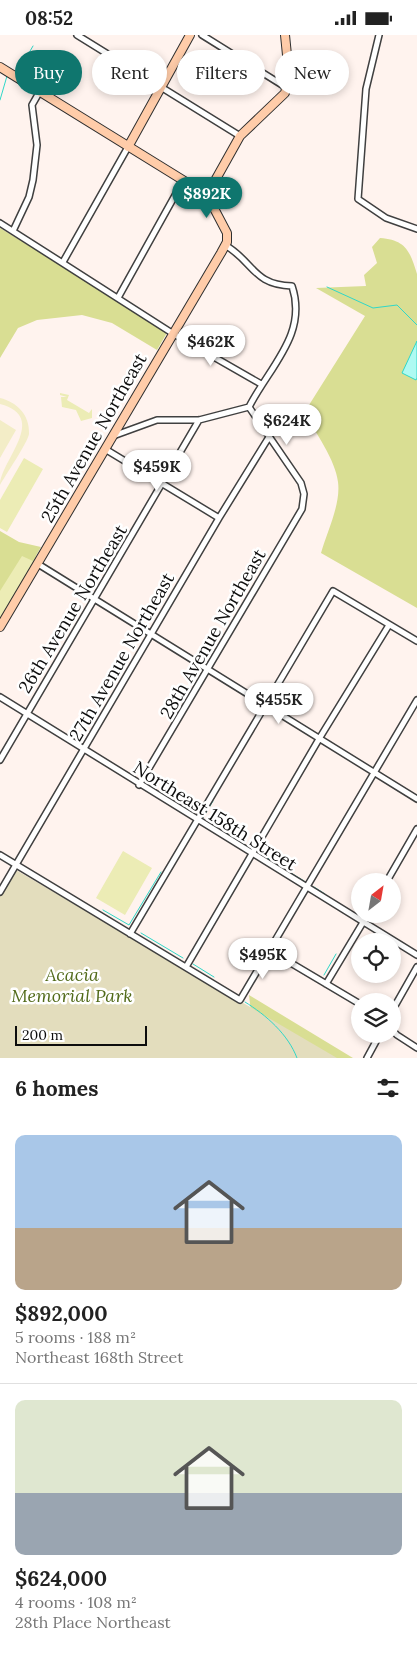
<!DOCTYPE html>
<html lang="en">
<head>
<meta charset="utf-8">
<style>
  :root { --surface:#fff; --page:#f6f6f6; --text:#222; --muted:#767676; --line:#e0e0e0; --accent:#0f766e }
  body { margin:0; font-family:Lora,serif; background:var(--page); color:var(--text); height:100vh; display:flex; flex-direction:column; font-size:19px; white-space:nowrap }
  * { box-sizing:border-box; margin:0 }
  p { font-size:16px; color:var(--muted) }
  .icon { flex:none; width:28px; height:28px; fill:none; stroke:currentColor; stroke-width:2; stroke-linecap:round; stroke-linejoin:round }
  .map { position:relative; height:1023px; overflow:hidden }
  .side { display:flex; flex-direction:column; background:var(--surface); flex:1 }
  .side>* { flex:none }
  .banner { position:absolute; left:15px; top:15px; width:388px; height:45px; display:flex; gap:10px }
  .needle { width:32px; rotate:31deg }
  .buttons { position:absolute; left:351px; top:838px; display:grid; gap:10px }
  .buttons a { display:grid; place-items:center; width:50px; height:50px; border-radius:50%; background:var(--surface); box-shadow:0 2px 8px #0003; font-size:25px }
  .scale { position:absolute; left:15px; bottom:12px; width:132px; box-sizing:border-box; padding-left:5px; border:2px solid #0d0d0d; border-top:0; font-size:14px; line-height:18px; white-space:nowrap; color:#0d0d0d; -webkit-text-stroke:4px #fff; paint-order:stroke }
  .price { position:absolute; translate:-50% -42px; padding:0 11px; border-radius:18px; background:#fff; color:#222; font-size:16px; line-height:32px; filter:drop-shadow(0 1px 2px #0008) }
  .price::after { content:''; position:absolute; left:50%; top:30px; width:15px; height:11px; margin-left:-8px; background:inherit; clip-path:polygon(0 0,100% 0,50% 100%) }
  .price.on { background:var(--accent); color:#fff }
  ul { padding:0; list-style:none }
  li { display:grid; align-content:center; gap:10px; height:265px; padding:0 15px }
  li+li { border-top:1px solid var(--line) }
  li span { display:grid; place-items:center; height:155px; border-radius:10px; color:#555 }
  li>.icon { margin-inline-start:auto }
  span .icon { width:90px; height:90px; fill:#fffc; stroke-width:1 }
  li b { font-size:21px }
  h2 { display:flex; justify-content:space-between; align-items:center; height:60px; padding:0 15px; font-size:21px }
  .pill { padding:0 18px; border-radius:22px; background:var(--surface); box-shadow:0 2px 8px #0003; font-size:18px; line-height:45px }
  .pill.on { background:var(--accent); color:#fff }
  .status { display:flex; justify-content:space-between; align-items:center; height:35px; padding:0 25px; background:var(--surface); direction:ltr }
  .status svg { height:14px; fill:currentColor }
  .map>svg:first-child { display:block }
</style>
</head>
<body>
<div class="status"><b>08:52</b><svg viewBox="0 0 49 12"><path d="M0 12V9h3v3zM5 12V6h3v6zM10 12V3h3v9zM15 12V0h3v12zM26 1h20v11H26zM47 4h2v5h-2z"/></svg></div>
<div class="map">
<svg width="417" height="1023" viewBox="0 0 417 1023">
  <rect width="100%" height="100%" fill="#fff3ee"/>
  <path fill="#ececb5" d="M 60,358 L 69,360 L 67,365 L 89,378 L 92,374 L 92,383 L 81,386 L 76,375 L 62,372 L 61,362 L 67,362 L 60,360 Z
    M 24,423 L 43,434 L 7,497 L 0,493 L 0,465 Z
    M 0,498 L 40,524 L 0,589 Z
    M 123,816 L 152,833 L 125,880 L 96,863 Z"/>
  <path fill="#d9de93" d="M 0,193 L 168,296 L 157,315 L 112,288 L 82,280 L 37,285 L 18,293 L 0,323 Z
    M 380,203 C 406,205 410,216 417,239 L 417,573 L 321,518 C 327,497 341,469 338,447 C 336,426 315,396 304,378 L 365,281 L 316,253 L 366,251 L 364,240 L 377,228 L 372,212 Z
    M 0,496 L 19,507 L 41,512 L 33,526 L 22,521 L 0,556 Z
    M 249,960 L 353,1023 L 279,1023 L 253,996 Z"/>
  <path fill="#e3ddbd" d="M 16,835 L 337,1023 L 0,1023 L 0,861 Z"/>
  <path fill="#f3edc7" d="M 0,363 C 17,367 30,380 29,399 C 28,407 5,441 0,450 C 0,426 50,382 0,369 Z
    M 0,385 L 16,395 L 0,423 Z"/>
  <path fill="#affaf2" stroke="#30d7c8" d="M 417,306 L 417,343 L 416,345 L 402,338 Z"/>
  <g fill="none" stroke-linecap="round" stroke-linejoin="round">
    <path stroke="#30d7c8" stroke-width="1" d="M 18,37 L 33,11
      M 0,65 L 7,41
      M 327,252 L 373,273 L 397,270 L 417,290
      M 213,766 L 202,784 L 219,794
      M 226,798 L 234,803
      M 240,807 L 250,813
      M 257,817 L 269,824
      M 286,835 L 304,846
      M 314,852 L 325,859
      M 103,875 L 129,890 L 161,837
      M 141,898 L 183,923
      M 193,929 L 214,942
      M 324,940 L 336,919
      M 245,967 C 266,980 288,999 297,1023"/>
    <defs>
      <path id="street" d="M 77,0 L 240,101
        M 202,0 L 287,53
        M 379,0 L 366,54 L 358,164 L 386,183 L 417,194
        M 0,188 L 172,298 L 261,349
        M 13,196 L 29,162 L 33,145 L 37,110 L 32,70 L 40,56
        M 225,210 C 254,227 253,250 292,251 C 308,299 270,331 249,372
        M 63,227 L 128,112
        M 119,261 L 183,146
        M 113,401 L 157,385 L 199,385 L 249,372
        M 105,414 L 219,483
        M 38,529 L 417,764
        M 0,662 L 417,920
        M 0,725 L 199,385
        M 139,750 L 302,474 L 304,459 L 301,448 L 249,372
        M 0,820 L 240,965 L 417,665
        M 387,846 L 417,794
        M 0,857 L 219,483 L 269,402
        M 130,899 L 333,556 L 417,606
        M 269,915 L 360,969
        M 186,932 L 319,704 L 389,590
        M 326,949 L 368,879
        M 392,976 L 417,932
        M 392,995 L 397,1000 L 417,1013
        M 367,1023 L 380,999"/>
      <path id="secondary" d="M 0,32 L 207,160 L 227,198 L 227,207 L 221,218 L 0,592
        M 128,112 L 190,0
        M 207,160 L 240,101 L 285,58 L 289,40 L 285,0"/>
    </defs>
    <use href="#street" stroke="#404040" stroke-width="8"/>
    <use href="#secondary" stroke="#2f2f2f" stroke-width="10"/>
    <use href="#street" stroke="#fff" stroke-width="5"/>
    <use href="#secondary" stroke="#ffcca9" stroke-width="8"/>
  </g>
  <g text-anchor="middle" stroke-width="5" stroke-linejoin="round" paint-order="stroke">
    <g font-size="18" fill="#0d0d0d" stroke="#fff">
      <text transform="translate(94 403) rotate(-60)" y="6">25th Avenue Northeast</text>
      <text transform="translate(73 574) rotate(-59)" y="6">26th Avenue Northeast</text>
      <text transform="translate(213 599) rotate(-60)" y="6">28th Avenue Northeast</text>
      <text transform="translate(122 622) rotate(-60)" y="6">27th Avenue Northeast</text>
      <text transform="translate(215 781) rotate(32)" y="6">Northeast 158th Street</text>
    </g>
    <g font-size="18" font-style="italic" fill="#516a19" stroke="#fff">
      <text x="72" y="946">Acacia<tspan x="72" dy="21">Memorial Park</tspan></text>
    </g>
  </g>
</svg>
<div class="buttons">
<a><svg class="needle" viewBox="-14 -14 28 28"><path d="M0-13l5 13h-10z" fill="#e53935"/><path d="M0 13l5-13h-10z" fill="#767676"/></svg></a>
<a><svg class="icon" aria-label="locate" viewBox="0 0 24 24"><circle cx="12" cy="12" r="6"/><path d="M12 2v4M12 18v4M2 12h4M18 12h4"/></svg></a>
<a><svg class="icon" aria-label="layers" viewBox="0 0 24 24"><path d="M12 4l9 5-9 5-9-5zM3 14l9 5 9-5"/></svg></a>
</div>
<div class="scale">200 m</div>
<b class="price on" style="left:207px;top:184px">$892K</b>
<b class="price" style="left:211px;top:332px">$462K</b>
<b class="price" style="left:287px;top:411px">$624K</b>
<b class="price" style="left:157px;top:457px">$459K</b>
<b class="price" style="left:279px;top:690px">$455K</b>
<b class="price" style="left:263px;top:945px">$495K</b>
<div class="banner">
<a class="pill on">Buy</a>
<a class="pill">Rent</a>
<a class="pill">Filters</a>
<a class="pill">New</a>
</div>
</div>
<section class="side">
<h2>6 homes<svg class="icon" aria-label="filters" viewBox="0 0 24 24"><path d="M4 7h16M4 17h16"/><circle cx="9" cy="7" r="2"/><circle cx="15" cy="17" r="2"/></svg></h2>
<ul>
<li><span style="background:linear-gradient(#a9c7e8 60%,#b9a48a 0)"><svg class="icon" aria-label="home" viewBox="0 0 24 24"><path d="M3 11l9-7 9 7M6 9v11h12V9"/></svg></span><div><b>$892,000</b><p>5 rooms · 188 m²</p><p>Northeast 168th Street</p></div></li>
<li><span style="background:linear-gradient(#dfe7d0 60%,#9aa5b1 0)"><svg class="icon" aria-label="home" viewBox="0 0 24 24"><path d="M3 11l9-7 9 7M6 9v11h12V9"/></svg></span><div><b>$624,000</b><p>4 rooms · 108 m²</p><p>28th Place Northeast</p></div></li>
</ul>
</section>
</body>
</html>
